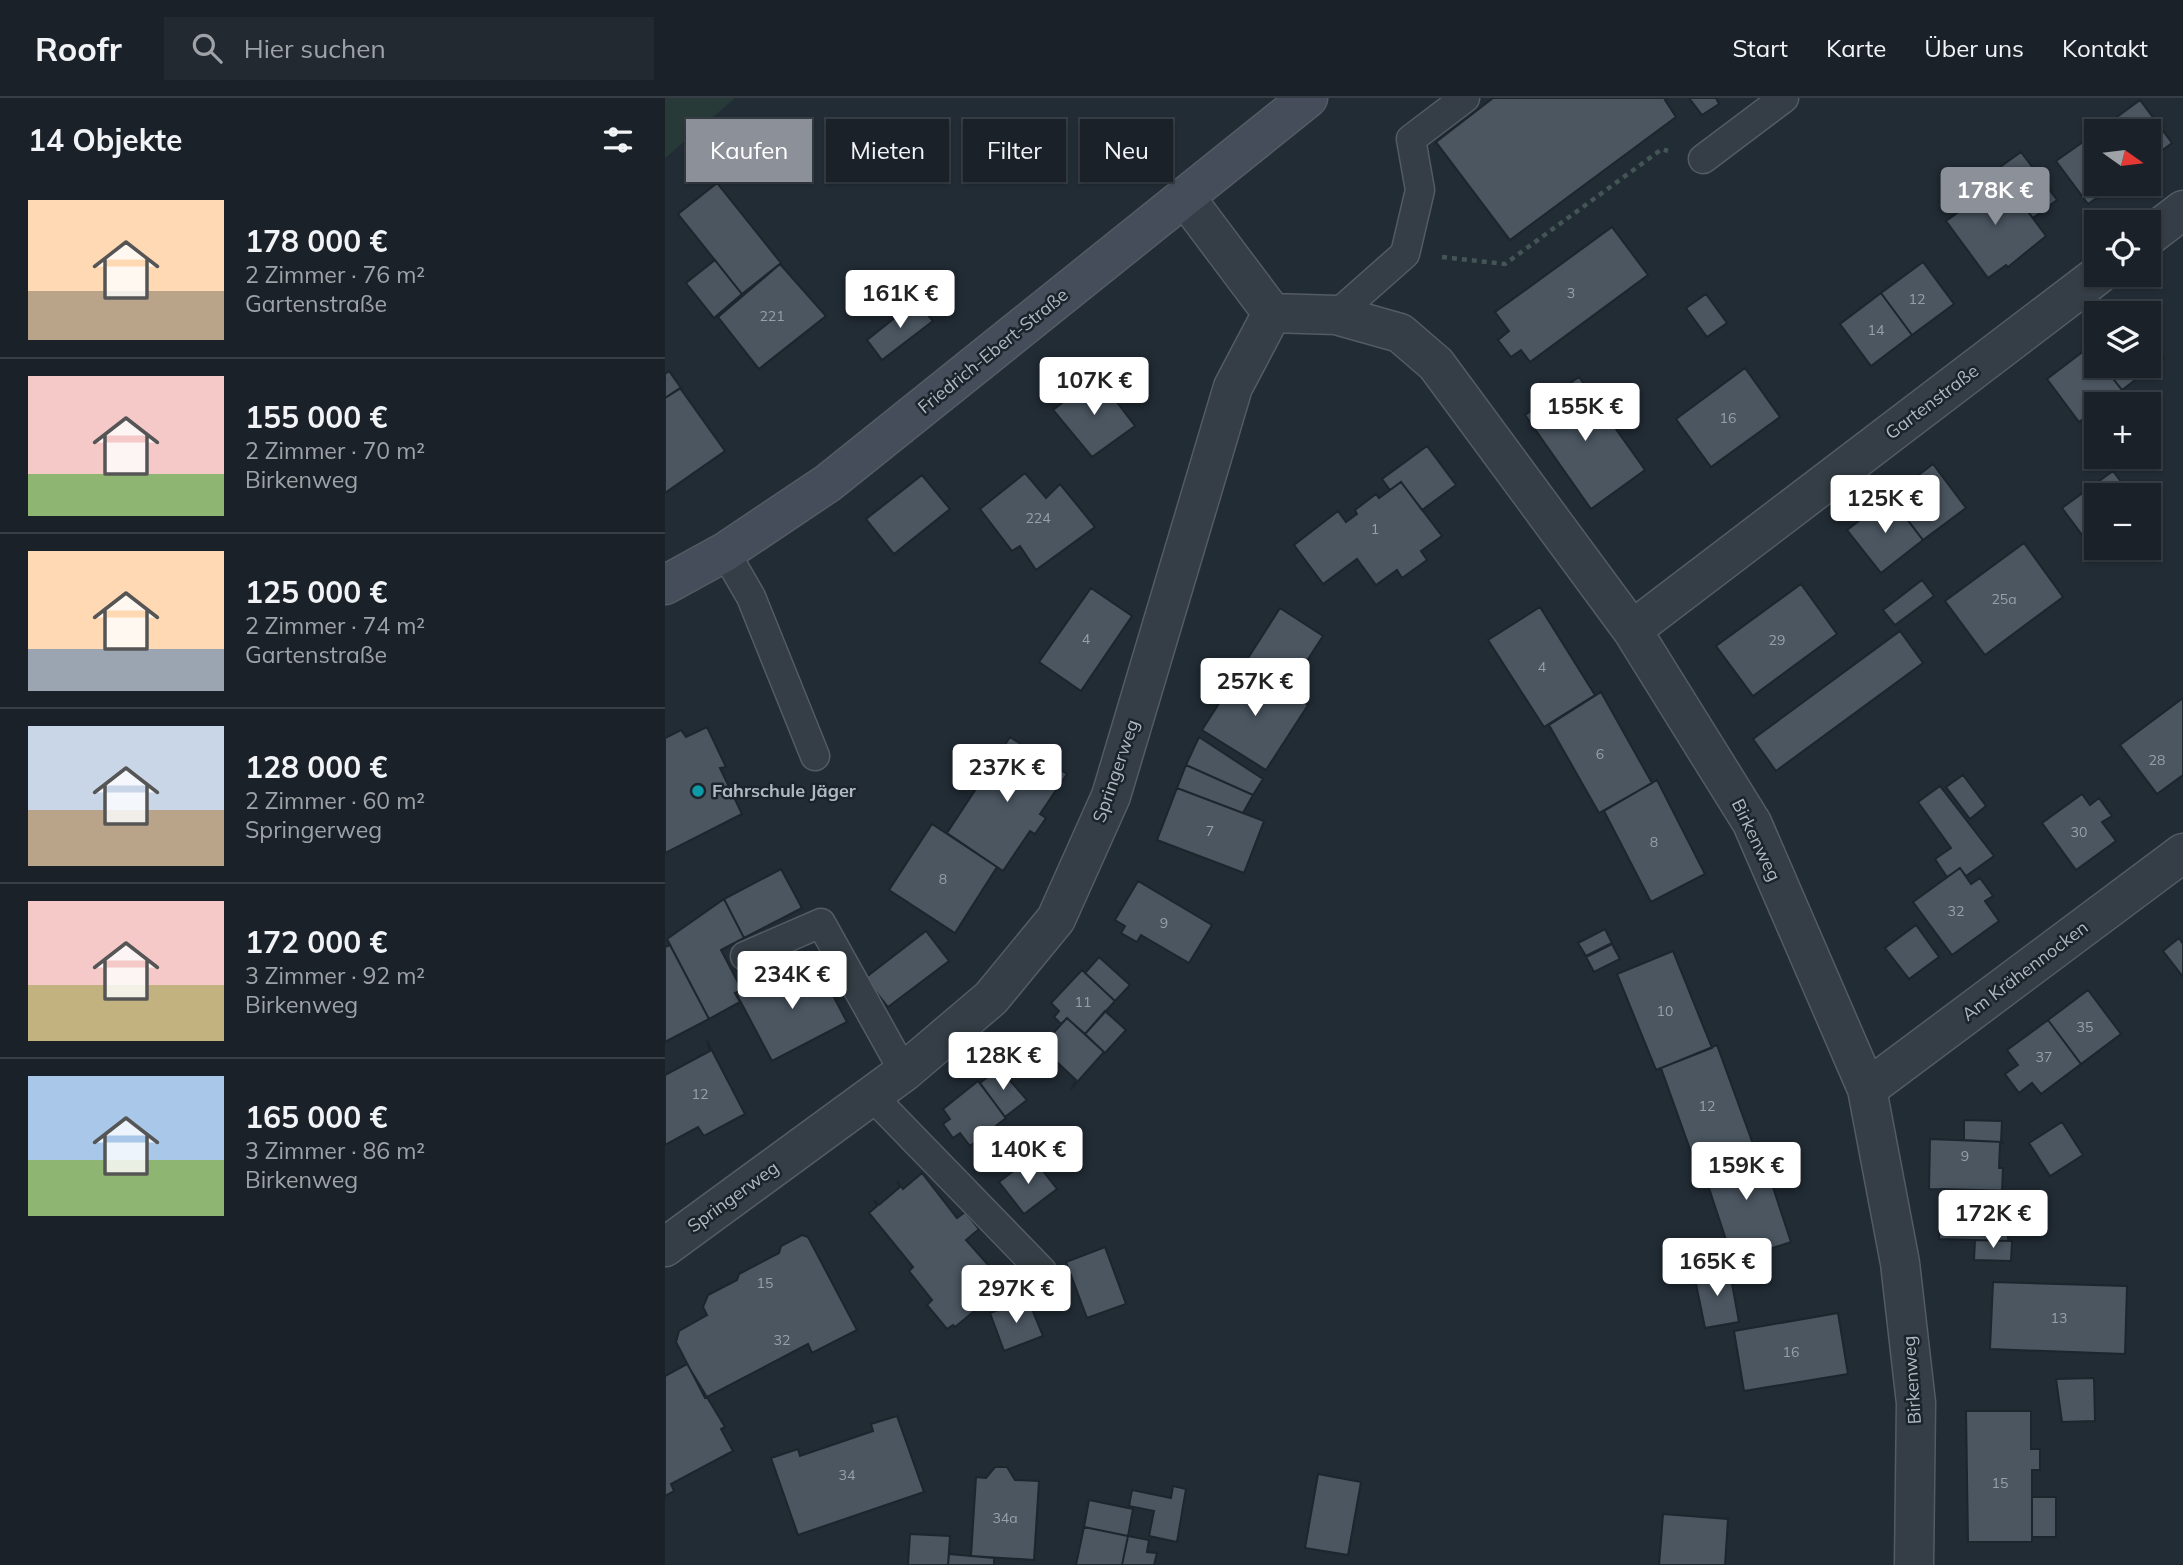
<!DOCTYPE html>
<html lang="de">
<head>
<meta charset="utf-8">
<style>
  :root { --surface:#1a2128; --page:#232930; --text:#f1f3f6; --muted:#9fa3a8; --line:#383e45; --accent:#8c9099 }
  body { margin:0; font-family:Mulish,sans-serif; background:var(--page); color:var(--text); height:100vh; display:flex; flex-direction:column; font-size:26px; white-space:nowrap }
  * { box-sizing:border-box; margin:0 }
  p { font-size:23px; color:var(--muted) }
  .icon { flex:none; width:38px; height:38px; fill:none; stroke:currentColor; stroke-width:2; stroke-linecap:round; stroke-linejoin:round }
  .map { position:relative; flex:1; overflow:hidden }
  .side { display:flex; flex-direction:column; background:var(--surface); width:665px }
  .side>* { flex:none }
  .top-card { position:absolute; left:21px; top:21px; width:665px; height:63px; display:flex; gap:14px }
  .needle { width:46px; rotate:104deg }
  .controls { position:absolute; left:1419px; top:21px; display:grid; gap:14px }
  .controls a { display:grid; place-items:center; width:77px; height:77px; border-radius:0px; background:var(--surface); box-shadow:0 2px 5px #0004,0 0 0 2px var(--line); font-size:35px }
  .price { position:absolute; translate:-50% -60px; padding:0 16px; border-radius:7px; background:#fff; color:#222; font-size:23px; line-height:46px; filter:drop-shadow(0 2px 4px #0008) }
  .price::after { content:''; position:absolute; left:50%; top:42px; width:21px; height:16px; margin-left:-10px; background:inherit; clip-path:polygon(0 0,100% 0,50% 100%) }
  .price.current { background:var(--accent); color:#fff }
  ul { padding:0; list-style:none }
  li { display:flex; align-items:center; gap:21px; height:175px; padding:0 28px }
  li+li { border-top:2px solid var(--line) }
  li span { display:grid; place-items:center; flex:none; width:196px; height:140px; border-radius:0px; color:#555 }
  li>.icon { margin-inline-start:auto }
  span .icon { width:84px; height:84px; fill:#fffc; stroke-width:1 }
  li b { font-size:30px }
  h2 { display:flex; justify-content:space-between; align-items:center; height:84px; padding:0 28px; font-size:30px }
  .pill { padding:0 24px; border-radius:0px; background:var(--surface); box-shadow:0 2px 5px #0004,0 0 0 2px var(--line); font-size:24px; line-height:63px }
  .pill.current { background:var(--accent); color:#fff }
  header { display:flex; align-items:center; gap:42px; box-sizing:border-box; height:98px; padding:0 35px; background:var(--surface); border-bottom:2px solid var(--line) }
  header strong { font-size:33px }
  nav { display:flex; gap:38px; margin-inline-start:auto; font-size:24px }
  .search { width:490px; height:63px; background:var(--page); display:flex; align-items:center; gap:18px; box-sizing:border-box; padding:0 24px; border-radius:0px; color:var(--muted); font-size:26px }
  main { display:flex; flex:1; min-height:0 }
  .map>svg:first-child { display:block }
</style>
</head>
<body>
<header>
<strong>Roofr</strong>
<div class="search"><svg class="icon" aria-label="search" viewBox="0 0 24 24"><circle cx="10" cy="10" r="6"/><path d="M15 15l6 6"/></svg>Hier suchen</div>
<nav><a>Start</a><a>Karte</a><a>Über uns</a><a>Kontakt</a></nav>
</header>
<main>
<section class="side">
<h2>14 Objekte<svg class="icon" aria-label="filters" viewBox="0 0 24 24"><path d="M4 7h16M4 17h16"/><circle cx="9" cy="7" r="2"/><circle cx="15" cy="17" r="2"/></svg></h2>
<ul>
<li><span style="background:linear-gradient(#ffd9b3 65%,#b9a48a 0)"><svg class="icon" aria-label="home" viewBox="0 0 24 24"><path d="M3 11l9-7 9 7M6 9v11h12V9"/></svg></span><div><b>178 000 €</b><p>2 Zimmer · 76 m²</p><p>Gartenstraße</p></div></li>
<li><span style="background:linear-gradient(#f6c9c9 70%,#8fb573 0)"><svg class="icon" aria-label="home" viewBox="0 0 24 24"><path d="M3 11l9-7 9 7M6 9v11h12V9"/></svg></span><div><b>155 000 €</b><p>2 Zimmer · 70 m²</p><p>Birkenweg</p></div></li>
<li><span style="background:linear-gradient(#ffd9b3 70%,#9aa5b1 0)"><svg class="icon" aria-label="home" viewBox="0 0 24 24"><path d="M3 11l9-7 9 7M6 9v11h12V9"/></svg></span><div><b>125 000 €</b><p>2 Zimmer · 74 m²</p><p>Gartenstraße</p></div></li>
<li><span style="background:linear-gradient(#c9d6e8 60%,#b9a48a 0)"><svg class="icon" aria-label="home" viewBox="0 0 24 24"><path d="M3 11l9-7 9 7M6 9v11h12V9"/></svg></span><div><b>128 000 €</b><p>2 Zimmer · 60 m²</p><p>Springerweg</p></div></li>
<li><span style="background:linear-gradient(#f6c9c9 60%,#c2b280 0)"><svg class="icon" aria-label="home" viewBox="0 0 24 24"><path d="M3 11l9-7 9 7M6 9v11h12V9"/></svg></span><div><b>172 000 €</b><p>3 Zimmer · 92 m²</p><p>Birkenweg</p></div></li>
<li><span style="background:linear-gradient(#a9c7e8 60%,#8fb573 0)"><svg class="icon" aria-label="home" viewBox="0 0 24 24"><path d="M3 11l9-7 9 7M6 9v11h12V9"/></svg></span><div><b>165 000 €</b><p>3 Zimmer · 86 m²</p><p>Birkenweg</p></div></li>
</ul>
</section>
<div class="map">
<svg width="1518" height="1467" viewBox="0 0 1518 1467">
  <rect width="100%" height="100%" fill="#222c35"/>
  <path fill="#273a38" d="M 0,0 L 70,0 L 0,60 Z"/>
  <path fill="#4b5661" stroke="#1d252d" stroke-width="2" d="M 828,0 L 1003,0 L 1000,2 L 1011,19 L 845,142 L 771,44 Z
    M 1024,0 L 1051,0 L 1054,6 L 1037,17 Z
    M 1475,2 L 1507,45 L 1484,62 L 1484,33 L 1433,33 Z
    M 1432,34 L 1432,86 L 1451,86 L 1423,106 L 1391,63 Z
    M 1356,54 L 1392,102 L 1368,120 L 1331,72 Z
    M 1339,81 L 1381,138 L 1343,169 L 1341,167 L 1323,180 L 1281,123 L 1295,113 L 1297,102 L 1314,89 L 1325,91 Z
    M 52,85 L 116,165 L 77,196 L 13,116 Z
    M 947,129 L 983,177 L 865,264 L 856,252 L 846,259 L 833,242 L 844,233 L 830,214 Z
    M 50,162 L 77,196 L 49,220 L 21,185 Z
    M 1258,164 L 1289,206 L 1247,237 L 1216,195 Z
    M 115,166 L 161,218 L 94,271 L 53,219 Z
    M 1216,195 L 1247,237 L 1206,268 L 1175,226 Z
    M 1041,196 L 1062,225 L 1042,239 L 1021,210 Z
    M 251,203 L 268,223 L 217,262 L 202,242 Z
    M 1484,240 L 1499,260 L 1457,292 L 1438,268 L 1484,268 Z
    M 1424,249 L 1432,259 L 1432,268 L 1438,268 L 1457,292 L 1438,306 L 1432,306 L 1432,311 L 1414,324 L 1382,281 Z
    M 1080,270 L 1115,319 L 1046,369 L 1011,321 Z
    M 4,273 L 16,290 L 0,300 L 0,276 Z
    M 432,278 L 470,328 L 427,359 L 388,312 Z
    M 914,279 L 980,372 L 926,411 L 860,317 Z
    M 15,290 L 60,353 L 0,395 L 0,300 Z
    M 762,348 L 791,387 L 757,412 L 736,384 L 725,392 L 717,381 Z
    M 1268,366 L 1301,410 L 1258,442 L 1225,399 Z
    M 1448,373 L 1466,397 L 1432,397 L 1432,450 L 1450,450 L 1435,461 L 1397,410 Z
    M 360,375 L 381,400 L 395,386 L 430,429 L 371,472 L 355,448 L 347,453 L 315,411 Z
    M 257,377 L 285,411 L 229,456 L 201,421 Z
    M 736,384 L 777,438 L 756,453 L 762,462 L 737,480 L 732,472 L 711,487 L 692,461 L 658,486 L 629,447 L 673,413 L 681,424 L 692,416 L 690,412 L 711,396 L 714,400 Z
    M 1225,399 L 1258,442 L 1216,475 L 1182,432 Z
    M 1359,445 L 1398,499 L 1320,557 L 1280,503 Z
    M 1257,482 L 1269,498 L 1230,527 L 1218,512 Z
    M 1136,486 L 1172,536 L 1088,598 L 1051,548 Z
    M 426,490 L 467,518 L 416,593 L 374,564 Z
    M 875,509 L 930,597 L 879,629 L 823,542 Z
    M 615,510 L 658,538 L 621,595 L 578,568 Z
    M 1235,533 L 1258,565 L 1111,673 L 1088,641 Z
    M 578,568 L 643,607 L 601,672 L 537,632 Z
    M 936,594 L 987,685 L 934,715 L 884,627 Z
    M 1518,600 L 1518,677 L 1492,696 L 1455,647 Z
    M 42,629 L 61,669 L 55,670 L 77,716 L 0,755 L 0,640 L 16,632 L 21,639 Z
    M 345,639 L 402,676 L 375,716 L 381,720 L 370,736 L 365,733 L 338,773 L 282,735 Z
    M 534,639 L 598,681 L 588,697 L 521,667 Z
    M 521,667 L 588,697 L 578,715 L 512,690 Z
    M 1298,677 L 1321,708 L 1305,721 L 1281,689 Z
    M 992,682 L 1040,776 L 986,804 L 939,713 Z
    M 1275,688 L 1329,758 L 1301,778 L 1295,770 L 1282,779 L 1270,761 L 1286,750 L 1253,704 Z
    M 512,690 L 599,723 L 579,775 L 492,742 Z
    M 1417,696 L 1425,707 L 1434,700 L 1447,718 L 1437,724 L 1451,743 L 1411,772 L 1377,725 Z
    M 267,726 L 332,769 L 290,835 L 224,792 Z
    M 1295,770 L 1306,786 L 1315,780 L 1328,798 L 1320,803 L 1334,823 L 1287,857 L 1248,804 Z
    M 116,771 L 137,810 L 79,840 L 59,801 Z
    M 473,783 L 547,827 L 524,865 L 476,837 L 472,844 L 456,835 L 460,828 L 450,822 Z
    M 59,801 L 79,840 L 56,852 L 77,892 L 70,895 L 75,904 L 44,921 L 2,841 Z
    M 1251,827 L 1274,859 L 1244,881 L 1220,850 Z
    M 940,831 L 947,845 L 921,858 L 913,845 Z
    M 261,833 L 284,863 L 223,909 L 200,880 Z
    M 1514,840 L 1518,846 L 1518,879 L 1498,853 Z
    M 947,846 L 955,861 L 929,874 L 921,859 Z
    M 5,847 L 44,921 L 0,944 L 0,849 Z
    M 1008,853 L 1047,950 L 991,972 L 952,876 Z
    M 434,859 L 465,887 L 450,903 L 420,875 Z
    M 151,865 L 182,924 L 107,963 L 71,895 L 101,880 L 105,889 Z
    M 417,872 L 450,903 L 420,936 L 402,920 L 396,926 L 389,919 L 394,913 L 386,905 Z
    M 1423,892 L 1456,936 L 1416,966 L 1383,922 Z
    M 440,913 L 461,932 L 440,955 L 420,936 Z
    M 402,920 L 439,954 L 406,991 L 411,982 L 377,950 L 370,958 L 369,956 Z
    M 1383,922 L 1416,966 L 1376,996 L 1367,985 L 1354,995 L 1340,976 L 1353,967 L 1342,952 Z
    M 42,943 L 80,1016 L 39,1038 L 33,1029 L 0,1047 L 0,977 L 45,953 Z
    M 1052,947 L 1088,1046 L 1031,1068 L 996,970 Z
    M 334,970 L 362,1002 L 340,1019 L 315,985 Z
    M 313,983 L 341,1020 L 305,1048 L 295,1035 L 288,1040 L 278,1026 L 285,1021 L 278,1011 Z
    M 1299,1022 L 1337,1023 L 1336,1044 L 1299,1042 Z
    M 1397,1024 L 1418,1057 L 1385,1078 L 1364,1045 Z
    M 1265,1041 L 1339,1044 L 1335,1046 L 1334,1070 L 1338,1070 L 1337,1093 L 1264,1091 Z
    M 1093,1044 L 1126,1144 L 1068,1163 L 1036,1066 Z
    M 367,1059 L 392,1091 L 359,1116 L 334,1084 Z
    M 257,1075 L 292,1120 L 300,1114 L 314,1131 L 301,1142 L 341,1187 L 290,1229 L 288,1227 L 282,1231 L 262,1207 L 267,1202 L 244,1173 L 248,1169 L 204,1115 L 212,1108 L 209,1102 L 214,1107 L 235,1089 L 232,1083 L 238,1091 Z
    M 1276,1091 L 1349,1093 L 1348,1117 L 1344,1117 L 1343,1141 L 1347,1143 L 1274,1141 Z
    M 137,1137 L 143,1139 L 192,1232 L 147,1255 L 143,1246 L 40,1300 L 11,1244 L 14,1233 L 42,1217 L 38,1209 L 43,1197 L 72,1182 L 74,1176 L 114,1155 L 116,1148 Z
    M 1310,1142 L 1347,1143 L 1346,1163 L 1309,1162 Z
    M 440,1149 L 461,1206 L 422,1220 L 401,1164 Z
    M 1064,1169 L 1074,1224 L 1040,1230 L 1029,1176 Z
    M 1328,1184 L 1462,1188 L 1460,1256 L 1325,1251 Z
    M 363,1201 L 378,1238 L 339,1253 L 325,1215 Z
    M 1173,1215 L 1183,1276 L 1079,1293 L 1069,1233 Z
    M 22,1266 L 60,1329 L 56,1331 L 68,1353 L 6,1386 L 9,1393 L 0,1398 L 0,1278 Z
    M 1429,1280 L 1430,1323 L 1397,1324 L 1391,1281 Z
    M 1301,1313 L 1366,1313 L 1366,1351 L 1375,1351 L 1375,1372 L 1367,1372 L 1367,1444 L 1303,1444 Z
    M 232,1318 L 259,1394 L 133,1437 L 106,1360 L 133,1351 L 135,1358 L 208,1333 L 206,1326 Z
    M 330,1369 L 342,1369 L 350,1382 L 374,1383 L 369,1462 L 306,1458 L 311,1379 L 321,1380 Z
    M 653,1376 L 696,1384 L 683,1457 L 640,1450 Z
    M 508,1388 L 521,1391 L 512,1444 L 484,1438 L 489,1413 L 464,1408 L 467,1392 L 506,1400 Z
    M 1367,1399 L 1391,1399 L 1391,1439 L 1367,1439 Z
    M 424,1402 L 468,1411 L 463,1438 L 419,1429 Z
    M 998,1416 L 1063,1421 L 1060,1467 L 994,1467 Z
    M 419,1429 L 463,1438 L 457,1467 L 411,1467 Z
    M 245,1436 L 285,1438 L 283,1467 L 243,1467 Z
    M 463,1438 L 484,1442 L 482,1454 L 492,1455 L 489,1467 L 457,1467 Z
    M 284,1456 L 329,1460 L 329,1467 L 283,1467 Z"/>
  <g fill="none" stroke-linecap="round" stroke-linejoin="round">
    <defs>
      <path id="lane" d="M 1038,61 L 1119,0
        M 671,217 L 740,156 L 755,92 L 746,41 L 800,0
        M 60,454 L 86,499 L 150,658
        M 80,858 L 156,825 L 239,974
        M 207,998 L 377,1173"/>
      <path id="street" d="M 1484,138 L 1518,112
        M 607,215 L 671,217 L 735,235 L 771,266 L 967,532 L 1087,725 L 1202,991 L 1235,1165 L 1251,1305 L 1249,1467
        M 967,532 L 1433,177
        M 1202,991 L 1518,755
        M 0,1149 L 239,974 L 326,900 L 391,821 L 446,698 L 568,289 L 607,215 L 520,99"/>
      <path id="secondary" d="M 0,487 L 60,454 L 163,385 L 643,0"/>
    </defs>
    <use href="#lane" stroke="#535b64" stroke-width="31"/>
    <use href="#street" stroke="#535b64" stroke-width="41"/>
    <use href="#secondary" stroke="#535b64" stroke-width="41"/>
    <path stroke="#445556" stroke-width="4.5" stroke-dasharray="5 5" stroke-linecap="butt" d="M 777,159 L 840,166 L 997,51 L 1003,53"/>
    <use href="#lane" stroke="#353e46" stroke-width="28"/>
    <use href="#street" stroke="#353e46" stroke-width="38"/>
    <use href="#secondary" stroke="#444d59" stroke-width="38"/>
  </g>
  <circle fill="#0f9aa8" stroke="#1b232b" stroke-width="2.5" cx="33" cy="693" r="7"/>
  <g text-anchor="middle" stroke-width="5" stroke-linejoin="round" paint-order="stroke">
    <g font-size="14" fill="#97a0aa">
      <text x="906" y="200">3</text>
      <text x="1252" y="206">12</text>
      <text x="107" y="223">221</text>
      <text x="1211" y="237">14</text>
      <text x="1063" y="325">16</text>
      <text x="373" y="425">224</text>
      <text x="710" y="436">1</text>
      <text x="1339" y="506">25a</text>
      <text x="421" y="546">4</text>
      <text x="1112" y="547">29</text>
      <text x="877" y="574">4</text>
      <text x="935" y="661">6</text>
      <text x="1492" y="667">28</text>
      <text x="545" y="738">7</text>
      <text x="1414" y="739">30</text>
      <text x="989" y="749">8</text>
      <text x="278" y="786">8</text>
      <text x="1291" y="818">32</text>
      <text x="499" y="830">9</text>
      <text x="418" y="909">11</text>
      <text x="1000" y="918">10</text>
      <text x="1420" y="934">35</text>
      <text x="1379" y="964">37</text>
      <text x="35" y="1001">12</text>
      <text x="1042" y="1013">12</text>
      <text x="1300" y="1063">9</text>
      <text x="100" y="1190">15</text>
      <text x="1394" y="1225">13</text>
      <text x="117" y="1247">32</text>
      <text x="1126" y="1259">16</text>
      <text x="182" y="1382">34</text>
      <text x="1335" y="1390">15</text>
      <text x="340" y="1425">34a</text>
    </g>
    <g font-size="18" fill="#b0b8c3" stroke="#1b232b">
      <text transform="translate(328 253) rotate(-39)" y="6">Friedrich-Ebert-Straße</text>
      <text transform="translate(1267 304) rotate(-37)" y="6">Gartenstraße</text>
      <text transform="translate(451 673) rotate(-71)" y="6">Springerweg</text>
      <text transform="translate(1091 742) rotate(64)" y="6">Birkenweg</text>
      <text transform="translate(1360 873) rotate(-37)" y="6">Am Krähennocken</text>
      <text transform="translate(68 1099) rotate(-36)" y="6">Springerweg</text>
      <text transform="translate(1247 1282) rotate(-94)" y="6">Birkenweg</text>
    </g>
    <g font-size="18" font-weight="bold" fill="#b0b8c3" stroke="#1b232b" text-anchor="start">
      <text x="47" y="699">Fahrschule Jäger</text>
    </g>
  </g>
</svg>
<div class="controls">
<a><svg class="needle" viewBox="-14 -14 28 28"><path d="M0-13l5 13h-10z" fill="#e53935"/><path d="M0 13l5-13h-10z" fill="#9fa3a8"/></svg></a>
<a><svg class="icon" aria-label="locate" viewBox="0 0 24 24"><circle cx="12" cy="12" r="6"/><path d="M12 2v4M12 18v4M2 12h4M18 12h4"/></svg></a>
<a><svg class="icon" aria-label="layers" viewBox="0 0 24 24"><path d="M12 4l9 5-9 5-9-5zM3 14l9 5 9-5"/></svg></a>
<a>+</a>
<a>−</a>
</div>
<b class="price current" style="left:1330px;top:129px">178K €</b>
<b class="price" style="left:235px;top:232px">161K €</b>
<b class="price" style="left:429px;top:319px">107K €</b>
<b class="price" style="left:920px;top:345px">155K €</b>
<b class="price" style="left:1220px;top:437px">125K €</b>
<b class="price" style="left:590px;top:620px">257K €</b>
<b class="price" style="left:342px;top:706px">237K €</b>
<b class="price" style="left:127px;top:913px">234K €</b>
<b class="price" style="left:338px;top:994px">128K €</b>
<b class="price" style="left:363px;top:1088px">140K €</b>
<b class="price" style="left:1081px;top:1104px">159K €</b>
<b class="price" style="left:1328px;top:1152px">172K €</b>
<b class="price" style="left:1052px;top:1200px">165K €</b>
<b class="price" style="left:351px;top:1227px">297K €</b>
<div class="top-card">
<a class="pill current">Kaufen</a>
<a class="pill">Mieten</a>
<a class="pill">Filter</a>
<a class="pill">Neu</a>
</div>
</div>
</main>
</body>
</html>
